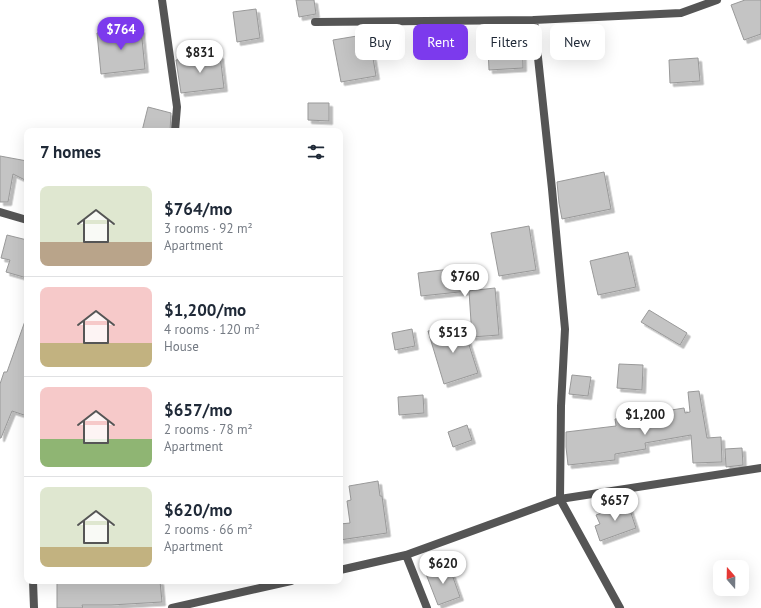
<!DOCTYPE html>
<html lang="en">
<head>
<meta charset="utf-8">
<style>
  :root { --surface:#fff; --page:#f2f2f3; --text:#1f2937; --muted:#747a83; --line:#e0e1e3; --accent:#7c3aed }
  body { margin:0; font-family:"PT Sans",sans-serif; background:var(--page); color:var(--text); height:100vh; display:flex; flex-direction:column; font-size:15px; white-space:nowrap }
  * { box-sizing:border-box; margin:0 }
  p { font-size:13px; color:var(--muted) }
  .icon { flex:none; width:22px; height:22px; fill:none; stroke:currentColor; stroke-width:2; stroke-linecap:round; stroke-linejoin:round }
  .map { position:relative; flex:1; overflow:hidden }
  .side { position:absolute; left:24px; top:128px; width:319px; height:456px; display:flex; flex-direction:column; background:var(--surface); border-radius:8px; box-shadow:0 4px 16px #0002 }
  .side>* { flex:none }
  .guide { position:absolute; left:355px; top:24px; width:346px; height:36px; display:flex; gap:8px }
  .needle { width:26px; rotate:340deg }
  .controls { position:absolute; left:713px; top:560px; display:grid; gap:8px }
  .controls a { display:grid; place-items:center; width:36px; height:36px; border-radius:8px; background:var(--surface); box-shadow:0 4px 16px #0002; font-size:20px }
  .price { position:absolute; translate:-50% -34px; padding:0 9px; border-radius:14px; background:#fff; color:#222; font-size:13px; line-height:26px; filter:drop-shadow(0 1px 2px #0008) }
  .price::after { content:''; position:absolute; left:50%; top:24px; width:12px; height:9px; margin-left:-6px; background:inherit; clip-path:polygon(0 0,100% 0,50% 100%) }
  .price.selected { background:var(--accent); color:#fff }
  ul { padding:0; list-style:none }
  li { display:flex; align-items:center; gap:12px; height:100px; padding:0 16px }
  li+li { border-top:1px solid var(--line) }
  li span { display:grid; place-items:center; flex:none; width:112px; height:80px; border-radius:8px; color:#555 }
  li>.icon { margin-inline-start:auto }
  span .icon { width:48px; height:48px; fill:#fffc; stroke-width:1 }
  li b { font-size:17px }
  h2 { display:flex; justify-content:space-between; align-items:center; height:48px; padding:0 16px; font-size:17px }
  .pill { padding:0 14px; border-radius:8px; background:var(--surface); box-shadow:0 4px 16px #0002; font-size:14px; line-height:36px }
  .pill.selected { background:var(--accent); color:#fff }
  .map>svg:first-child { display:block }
</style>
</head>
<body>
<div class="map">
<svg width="761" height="608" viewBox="0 0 761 608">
  <defs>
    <filter id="shadow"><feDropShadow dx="3.5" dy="3.5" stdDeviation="0" flood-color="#0004"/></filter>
  </defs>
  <rect width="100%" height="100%" fill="#fff"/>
  <path fill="#c4c4c4" stroke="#999" filter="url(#shadow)" d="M 296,0 L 314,0 L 316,14 L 299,17 Z
    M 745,0 L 761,0 L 761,34 L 744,40 L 731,5 Z
    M 256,9 L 260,38 L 237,42 L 233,12 Z
    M 487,26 L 522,26 L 523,68 L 489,70 Z
    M 141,29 L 145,69 L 101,74 L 97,33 Z
    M 369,34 L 376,76 L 341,82 L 333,40 Z
    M 220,55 L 224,88 L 181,93 L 176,60 Z
    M 698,58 L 700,81 L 670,83 L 669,60 Z
    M 308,103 L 329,103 L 329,121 L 308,120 Z
    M 148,107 L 171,113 L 170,131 L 142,131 Z
    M 0,156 L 27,161 L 27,181 L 13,174 L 8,202 L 0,202 Z
    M 604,172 L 611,209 L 562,219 L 559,203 L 557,182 Z
    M 529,226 L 536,270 L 499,276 L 491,233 Z
    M 7,235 L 27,240 L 27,278 L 6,272 L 10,260 L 1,258 Z
    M 628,252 L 636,287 L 598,295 L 590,261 Z
    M 466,267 L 468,291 L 495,288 L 499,335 L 472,337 L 469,291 L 421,296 L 418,273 Z
    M 649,310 L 687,333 L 680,345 L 641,322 Z
    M 25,321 L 27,321 L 27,416 L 12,411 L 1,438 L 0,438 L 0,384 L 4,372 L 7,372 Z
    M 463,326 L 478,373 L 444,384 L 428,331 Z
    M 412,329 L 415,346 L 395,350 L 392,333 Z
    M 619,364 L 643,365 L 642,390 L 617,388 Z
    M 572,375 L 591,377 L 588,396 L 569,394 Z
    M 699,391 L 707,438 L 721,437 L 722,462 L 693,463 L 691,435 L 645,443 L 646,449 L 615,454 L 615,460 L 568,465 L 566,447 L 566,432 L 616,426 L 615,419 L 684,408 L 685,413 L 690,412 L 688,392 Z
    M 423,395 L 424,413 L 399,415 L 398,397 Z
    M 467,425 L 472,440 L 453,447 L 448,432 Z
    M 742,448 L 743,465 L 726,467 L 725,449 Z
    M 378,481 L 380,496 L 382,496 L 387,533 L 340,540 L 340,524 L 350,523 L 347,501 L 351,500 L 349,486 Z
    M 628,504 L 636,528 L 600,541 L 595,526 L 600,524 L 596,515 Z
    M 449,566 L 460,597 L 438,605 L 426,574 Z
    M 57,581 L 160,581 L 162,602 L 111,605 L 82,605 L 83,608 L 57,608 Z"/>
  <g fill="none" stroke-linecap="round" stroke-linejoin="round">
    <path stroke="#555" stroke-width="8" d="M 162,0 L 177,107 L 175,131
      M 534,20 L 552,189 L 565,329 L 561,406 L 560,499 L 620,608
      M 315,22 L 534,20 L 681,13 L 717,0
      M 0,212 L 27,220
      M 406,555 L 427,608
      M 340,570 L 406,555 L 560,499 L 761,468
      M 33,581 L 34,608
      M 172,608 L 291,581"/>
  </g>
</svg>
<div class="controls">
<a><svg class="needle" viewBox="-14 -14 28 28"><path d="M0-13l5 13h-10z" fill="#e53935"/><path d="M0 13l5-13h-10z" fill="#747a83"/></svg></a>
</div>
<b class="price selected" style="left:121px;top:51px">$764</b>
<b class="price" style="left:200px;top:74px">$831</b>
<b class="price" style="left:465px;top:298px">$760</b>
<b class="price" style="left:453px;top:354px">$513</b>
<b class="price" style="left:645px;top:436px">$1,200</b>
<b class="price" style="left:615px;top:522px">$657</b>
<b class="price" style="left:443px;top:585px">$620</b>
<div class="guide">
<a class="pill">Buy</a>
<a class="pill selected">Rent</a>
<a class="pill">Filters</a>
<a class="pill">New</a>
</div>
<section class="side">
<h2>7 homes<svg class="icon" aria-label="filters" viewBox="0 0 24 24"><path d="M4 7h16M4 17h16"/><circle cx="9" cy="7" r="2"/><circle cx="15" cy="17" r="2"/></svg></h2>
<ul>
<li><span style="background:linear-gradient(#dfe7d0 70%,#b9a48a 0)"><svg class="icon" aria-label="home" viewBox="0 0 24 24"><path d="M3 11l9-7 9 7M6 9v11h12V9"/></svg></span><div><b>$764/mo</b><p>3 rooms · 92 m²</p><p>Apartment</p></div></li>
<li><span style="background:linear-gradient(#f6c9c9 70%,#c2b280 0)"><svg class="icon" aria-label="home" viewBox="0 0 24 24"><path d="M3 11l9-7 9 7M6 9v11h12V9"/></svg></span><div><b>$1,200/mo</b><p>4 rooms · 120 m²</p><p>House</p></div></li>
<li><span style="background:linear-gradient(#f6c9c9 65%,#8fb573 0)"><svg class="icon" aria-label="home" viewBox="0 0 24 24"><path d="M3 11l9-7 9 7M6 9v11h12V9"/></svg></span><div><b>$657/mo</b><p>2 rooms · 78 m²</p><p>Apartment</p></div></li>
<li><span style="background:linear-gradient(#dfe7d0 75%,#c2b280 0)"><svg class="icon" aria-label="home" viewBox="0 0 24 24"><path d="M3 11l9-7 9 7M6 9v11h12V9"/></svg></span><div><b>$620/mo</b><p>2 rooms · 66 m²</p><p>Apartment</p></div></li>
</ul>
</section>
</div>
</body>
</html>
